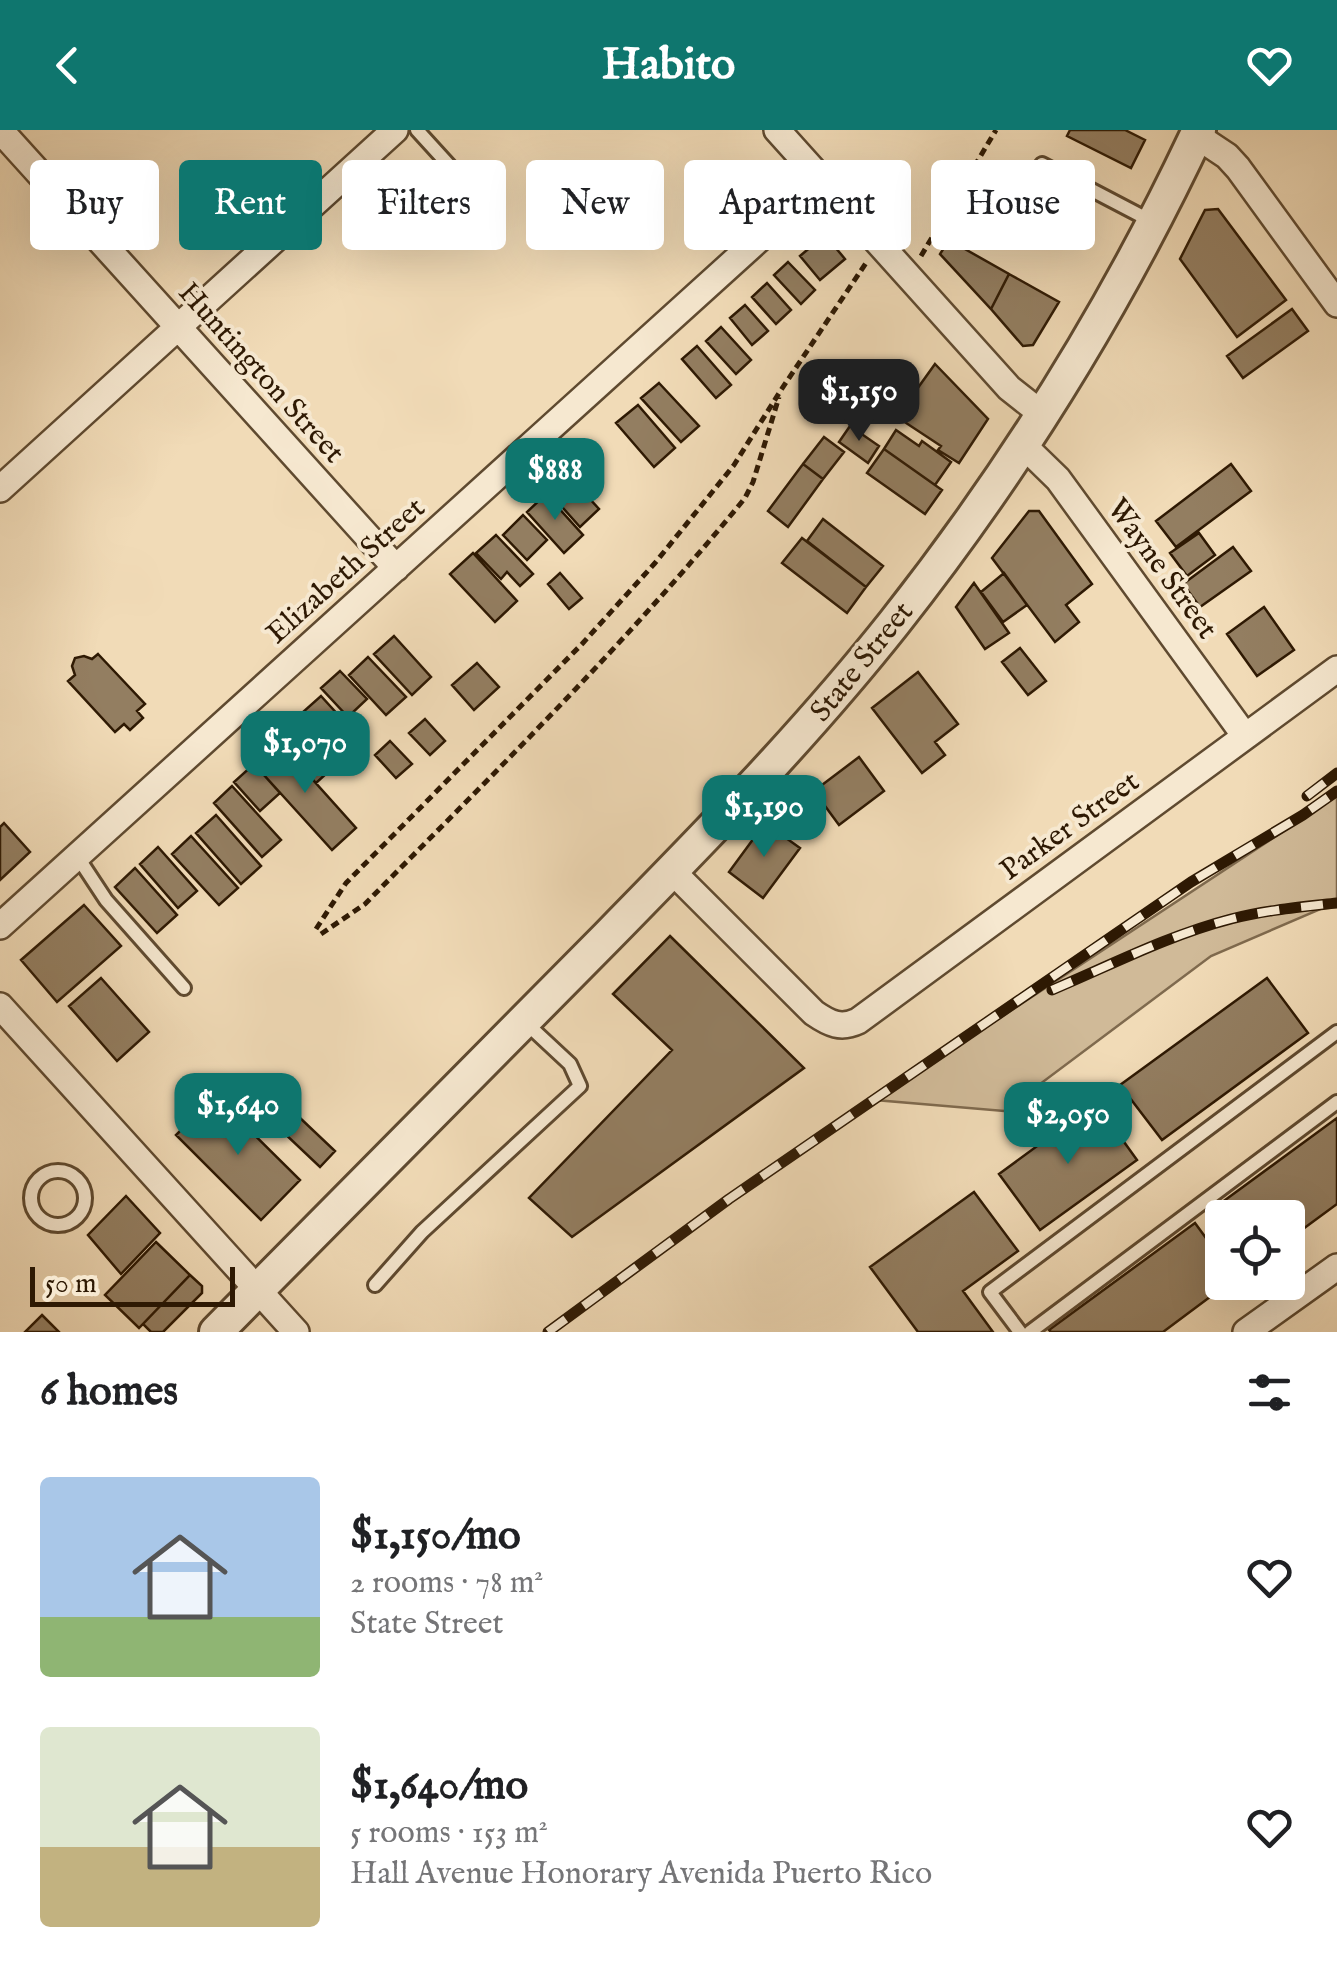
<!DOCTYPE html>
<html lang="en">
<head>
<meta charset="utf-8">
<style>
  :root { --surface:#fff; --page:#f2f2f2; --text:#202124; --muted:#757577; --accent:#0f766e }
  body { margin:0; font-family:"IM FELL English",serif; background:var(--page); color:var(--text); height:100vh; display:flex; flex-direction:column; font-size:38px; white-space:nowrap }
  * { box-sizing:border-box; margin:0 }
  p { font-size:32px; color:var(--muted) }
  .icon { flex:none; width:55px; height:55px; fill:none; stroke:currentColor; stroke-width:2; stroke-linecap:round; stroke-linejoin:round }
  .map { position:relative; height:1202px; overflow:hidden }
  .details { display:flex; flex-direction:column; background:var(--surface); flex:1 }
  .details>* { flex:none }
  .hud { position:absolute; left:30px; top:30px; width:1278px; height:90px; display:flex; gap:20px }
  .fabs { position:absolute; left:1205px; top:1070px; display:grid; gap:20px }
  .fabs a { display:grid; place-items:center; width:100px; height:100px; border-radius:10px; background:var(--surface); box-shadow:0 10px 40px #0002; font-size:50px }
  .scale { position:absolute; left:30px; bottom:25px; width:205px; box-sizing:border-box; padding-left:10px; border:5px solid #2e1903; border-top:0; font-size:28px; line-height:35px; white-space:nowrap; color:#2e1903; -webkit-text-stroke:8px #f6e8d0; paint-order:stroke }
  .price { position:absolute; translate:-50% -85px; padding:0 22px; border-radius:20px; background:var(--accent); color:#fff; font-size:32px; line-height:65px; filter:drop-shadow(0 2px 5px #0008) }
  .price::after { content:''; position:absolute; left:50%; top:60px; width:30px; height:22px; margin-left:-15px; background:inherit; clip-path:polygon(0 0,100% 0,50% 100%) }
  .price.current { background:#222; color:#fff }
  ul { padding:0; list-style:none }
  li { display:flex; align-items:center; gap:30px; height:250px; padding:0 40px }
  li span { display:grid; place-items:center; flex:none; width:280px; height:200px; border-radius:10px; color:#555 }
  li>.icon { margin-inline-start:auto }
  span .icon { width:120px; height:120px; fill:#fffc; stroke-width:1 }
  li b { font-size:42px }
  h2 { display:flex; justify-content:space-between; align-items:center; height:120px; padding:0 40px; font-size:42px }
  .pill { padding:0 35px; border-radius:10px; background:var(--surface); box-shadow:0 10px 40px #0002; font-size:35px; line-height:90px }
  .pill.current { background:var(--accent); color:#fff }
  header { display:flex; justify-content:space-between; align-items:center; height:130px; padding:0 40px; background:var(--accent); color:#fff; font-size:45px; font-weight:700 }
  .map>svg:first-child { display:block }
</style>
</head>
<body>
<header><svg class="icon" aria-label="back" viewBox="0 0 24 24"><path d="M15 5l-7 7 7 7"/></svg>Habito<svg class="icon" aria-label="heart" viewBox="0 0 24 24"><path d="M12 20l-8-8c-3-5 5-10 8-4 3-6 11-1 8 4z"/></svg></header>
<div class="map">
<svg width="1337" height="1202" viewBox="0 0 1337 1202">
  <rect width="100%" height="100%" fill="#f1dbb7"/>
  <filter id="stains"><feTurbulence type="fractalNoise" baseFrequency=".002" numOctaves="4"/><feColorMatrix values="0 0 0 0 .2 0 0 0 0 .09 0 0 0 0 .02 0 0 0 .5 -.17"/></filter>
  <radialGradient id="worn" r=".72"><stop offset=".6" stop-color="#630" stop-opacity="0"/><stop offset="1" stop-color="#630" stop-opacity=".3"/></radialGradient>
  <path fill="#d0ba98" stroke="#7f6a4e" stroke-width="2.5" d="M 1337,666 L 1337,772 L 1211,826 L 1004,981 L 875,970 Z"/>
  <path fill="#937e61" stroke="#2e1903" stroke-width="2.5" d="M 1070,0 L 1125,0 L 1145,10 L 1131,38 L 1067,6 Z
    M 1218,79 L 1286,170 L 1237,207 L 1180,129 L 1205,80 Z
    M 825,105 L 845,129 L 820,150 L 800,126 Z
    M 949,110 L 1009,144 L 991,179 L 940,124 Z
    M 788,132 L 815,160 L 801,174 L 774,145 Z
    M 1009,144 L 1059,172 L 1033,215 L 1023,216 L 991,179 Z
    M 767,153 L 791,180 L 776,194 L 752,167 Z
    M 745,175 L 768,201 L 752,215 L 730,188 Z
    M 1292,179 L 1308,201 L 1243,248 L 1227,226 Z
    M 721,197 L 751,230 L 736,244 L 706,211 Z
    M 697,216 L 731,255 L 716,268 L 682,229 Z
    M 935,234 L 988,289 L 959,333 L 938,320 L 941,316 L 897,287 Z
    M 659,253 L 699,296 L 681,312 L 641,268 Z
    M 638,275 L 675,318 L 654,337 L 616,293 Z
    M 850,296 L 879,316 L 868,333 L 839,312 Z
    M 896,300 L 919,316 L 922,311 L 951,332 L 935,355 L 884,319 Z
    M 824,307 L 844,322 L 823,349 L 803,334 Z
    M 884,319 L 942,360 L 925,384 L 867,343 Z
    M 803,334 L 823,349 L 788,397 L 768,381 Z
    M 1231,334 L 1251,361 L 1176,417 L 1156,391 Z
    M 565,342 L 599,379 L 580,397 L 546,359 Z
    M 546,364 L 583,405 L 564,423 L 527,382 Z
    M 1029,381 L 1039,381 L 1092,454 L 1066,475 L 1079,492 L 1055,512 L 992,428 Z
    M 523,385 L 547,410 L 527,430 L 503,405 Z
    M 823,389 L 883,436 L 866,457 L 807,411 Z
    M 1199,403 L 1215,425 L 1187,446 L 1170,423 Z
    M 496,405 L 533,444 L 520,456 L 507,442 L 501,449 L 476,423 Z
    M 802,408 L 866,457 L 847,483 L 782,433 Z
    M 1233,417 L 1251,441 L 1200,477 L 1183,454 Z
    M 473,423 L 517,471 L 495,492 L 450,444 Z
    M 560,443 L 582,468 L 569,479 L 548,454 Z
    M 1004,443 L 1027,475 L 1003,492 L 981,462 Z
    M 974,453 L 1009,503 L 985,519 L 956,477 Z
    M 1264,477 L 1294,520 L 1257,546 L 1227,504 Z
    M 394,506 L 431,547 L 412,565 L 374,524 Z
    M 1020,518 L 1046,551 L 1028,565 L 1002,532 Z
    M 98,524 L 145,574 L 137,581 L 143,588 L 130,600 L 124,594 L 115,602 L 68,551 L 75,545 L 72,536 L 75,528 L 84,526 L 92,529 Z
    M 368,527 L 406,567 L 386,585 L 349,545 Z
    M 477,533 L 499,557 L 474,580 L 452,555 Z
    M 340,541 L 367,569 L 348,587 L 321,558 Z
    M 918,542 L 958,594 L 935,612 L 945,625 L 922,643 L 872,578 Z
    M 321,566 L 360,609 L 342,625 L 303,582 Z
    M 425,589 L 445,611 L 430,625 L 409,603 Z
    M 299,593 L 337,634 L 316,653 L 279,612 Z
    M 390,611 L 412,634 L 396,648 L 375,625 Z
    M 279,612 L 356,698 L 332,720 L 254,634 Z
    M 859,627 L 884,661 L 839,695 L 814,661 Z
    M 254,634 L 280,663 L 260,681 L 234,652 Z
    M 232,656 L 281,710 L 262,727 L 214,673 Z
    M 216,685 L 261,736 L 241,754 L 196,703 Z
    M 4,693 L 30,722 L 0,750 L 0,697 Z
    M 765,693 L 800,718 L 763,768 L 729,742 Z
    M 191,706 L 238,758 L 219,775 L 172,724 Z
    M 158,717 L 197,761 L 178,778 L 140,734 Z
    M 135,738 L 177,785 L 157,803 L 115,757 Z
    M 84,775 L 121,816 L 57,872 L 21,830 Z
    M 670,806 L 804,938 L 572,1107 L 529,1068 L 672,920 L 613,864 Z
    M 101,848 L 149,902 L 117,931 L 69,876 Z
    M 1267,848 L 1308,903 L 1162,1010 L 1120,955 Z
    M 215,966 L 300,1050 L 261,1090 L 176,1005 Z
    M 280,969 L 335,1021 L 320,1037 L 265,985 Z
    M 1096,973 L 1137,1030 L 1040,1100 L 999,1044 Z
    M 1337,988 L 1337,1074 L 1288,1110 L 1288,1088 L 1231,1088 L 1221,1073 Z
    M 974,1062 L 1018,1121 L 963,1161 L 993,1202 L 918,1202 L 870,1137 Z
    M 126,1066 L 160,1103 L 121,1144 L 88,1105 Z
    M 1195,1093 L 1222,1130 L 1222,1152 L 1230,1152 L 1163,1202 L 1051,1202 L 1049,1200 Z
    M 156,1112 L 190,1145 L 139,1198 L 105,1165 Z
    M 190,1145 L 202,1156 L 202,1163 L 163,1202 L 151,1202 L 143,1194 Z
    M 42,1185 L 59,1202 L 25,1202 Z"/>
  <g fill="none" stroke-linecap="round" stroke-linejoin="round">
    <defs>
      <path id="service" d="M 417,0 L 478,67
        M 1042,34 L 1151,91
        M 77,726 L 106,770 L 184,858
        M31 1068a27 27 0 1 1 54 0a27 27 0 1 1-54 0Z
        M 375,1155 L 422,1102 L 580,956 L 570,934 L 526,893
        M 1020,1202 L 990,1162 L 1337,902
        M 1030,1202 L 1337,972"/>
      <path id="minor" d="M 0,0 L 396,438
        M 777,0 L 1009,258 L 1042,284
        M 1197,6 L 1227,26 L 1238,38 L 1337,174
        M 1022,314 L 1058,349 L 1245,606
        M 0,359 L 395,0
        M 672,741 L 814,883 C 830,894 841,899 858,891 L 1337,539
        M 0,796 L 823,51
        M 0,876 L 296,1202
        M 1246,1202 L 1337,1137"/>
      <path id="tertiary" d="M 216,1202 C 346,1069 478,938 608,806 C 707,705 806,604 894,493 C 1014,341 1117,175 1199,0"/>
    </defs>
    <use href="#service" stroke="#5f4a30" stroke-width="18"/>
    <use href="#minor" stroke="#5f4a30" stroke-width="30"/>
    <use href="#tertiary" stroke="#5f4a30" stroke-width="38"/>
    <path stroke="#2e1903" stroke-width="5" stroke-dasharray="8 5" stroke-linecap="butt" d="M 921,126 L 996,0
      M 316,799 L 346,753 L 582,514 L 655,433 L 734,335 L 781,260 L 866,133
      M 321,804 L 365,774 C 496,641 627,513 745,368 L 753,352 L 779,267"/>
    <use href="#service" stroke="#f6e8d0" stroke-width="12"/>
    <use href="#minor" stroke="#f6e8d0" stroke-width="25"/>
    <use href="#tertiary" stroke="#f6e8d0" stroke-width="32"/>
    <defs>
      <path id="rail" d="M 1307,666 L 1337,643
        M 1052,860 C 1111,835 1169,805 1231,789 C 1266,780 1301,777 1337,773
        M 548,1202 L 729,1069 L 1191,752 L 1303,685 L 1337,661"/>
    </defs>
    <use href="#rail" stroke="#2e1903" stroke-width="11"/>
    <use href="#rail" stroke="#f6e8d0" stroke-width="8" stroke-dasharray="22" stroke-linecap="butt"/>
  </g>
  <g text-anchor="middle" stroke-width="8" stroke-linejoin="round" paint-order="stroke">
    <g font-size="30" fill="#2e1903" stroke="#f6e8d0">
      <text transform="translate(262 242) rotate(48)" y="10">Huntington Street</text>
      <text transform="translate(1163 438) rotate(54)" y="10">Wayne Street</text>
      <text transform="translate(345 440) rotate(-42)" y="10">Elizabeth Street</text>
      <text transform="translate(861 531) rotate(-51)" y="10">State Street</text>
      <text transform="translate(1069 695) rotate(-36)" y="10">Parker Street</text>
    </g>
  </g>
  <rect width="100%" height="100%" filter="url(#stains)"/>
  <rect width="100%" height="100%" fill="url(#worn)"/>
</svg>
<div class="fabs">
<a><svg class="icon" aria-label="locate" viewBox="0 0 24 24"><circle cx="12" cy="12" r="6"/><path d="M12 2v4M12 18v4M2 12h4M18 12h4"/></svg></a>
</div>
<div class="scale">50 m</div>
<b class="price current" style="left:859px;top:314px">$1,150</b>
<b class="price" style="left:555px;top:393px">$888</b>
<b class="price" style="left:305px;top:666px">$1,070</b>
<b class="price" style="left:764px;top:730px">$1,190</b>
<b class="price" style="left:238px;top:1028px">$1,640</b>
<b class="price" style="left:1068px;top:1037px">$2,050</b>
<div class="hud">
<a class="pill">Buy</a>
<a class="pill current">Rent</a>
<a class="pill">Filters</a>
<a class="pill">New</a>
<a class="pill">Apartment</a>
<a class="pill">House</a>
</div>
</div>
<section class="details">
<h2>6 homes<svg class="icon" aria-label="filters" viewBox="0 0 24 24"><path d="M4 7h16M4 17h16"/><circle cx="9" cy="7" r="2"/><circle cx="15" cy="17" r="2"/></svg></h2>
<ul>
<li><span style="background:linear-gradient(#a9c7e8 70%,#8fb573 0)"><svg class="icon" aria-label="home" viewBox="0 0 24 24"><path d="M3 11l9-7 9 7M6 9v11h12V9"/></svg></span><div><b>$1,150/mo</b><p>2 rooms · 78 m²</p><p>State Street</p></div><svg class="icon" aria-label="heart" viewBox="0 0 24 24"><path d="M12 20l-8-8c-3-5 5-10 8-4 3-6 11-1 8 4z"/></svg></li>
<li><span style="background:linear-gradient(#dfe7d0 60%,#c2b280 0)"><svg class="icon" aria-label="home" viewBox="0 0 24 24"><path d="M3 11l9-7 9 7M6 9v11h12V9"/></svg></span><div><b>$1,640/mo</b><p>5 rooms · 153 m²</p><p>Hall Avenue Honorary Avenida Puerto Rico</p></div><svg class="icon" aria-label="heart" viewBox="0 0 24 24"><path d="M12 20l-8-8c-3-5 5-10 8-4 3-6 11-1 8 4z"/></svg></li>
</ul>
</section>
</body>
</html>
